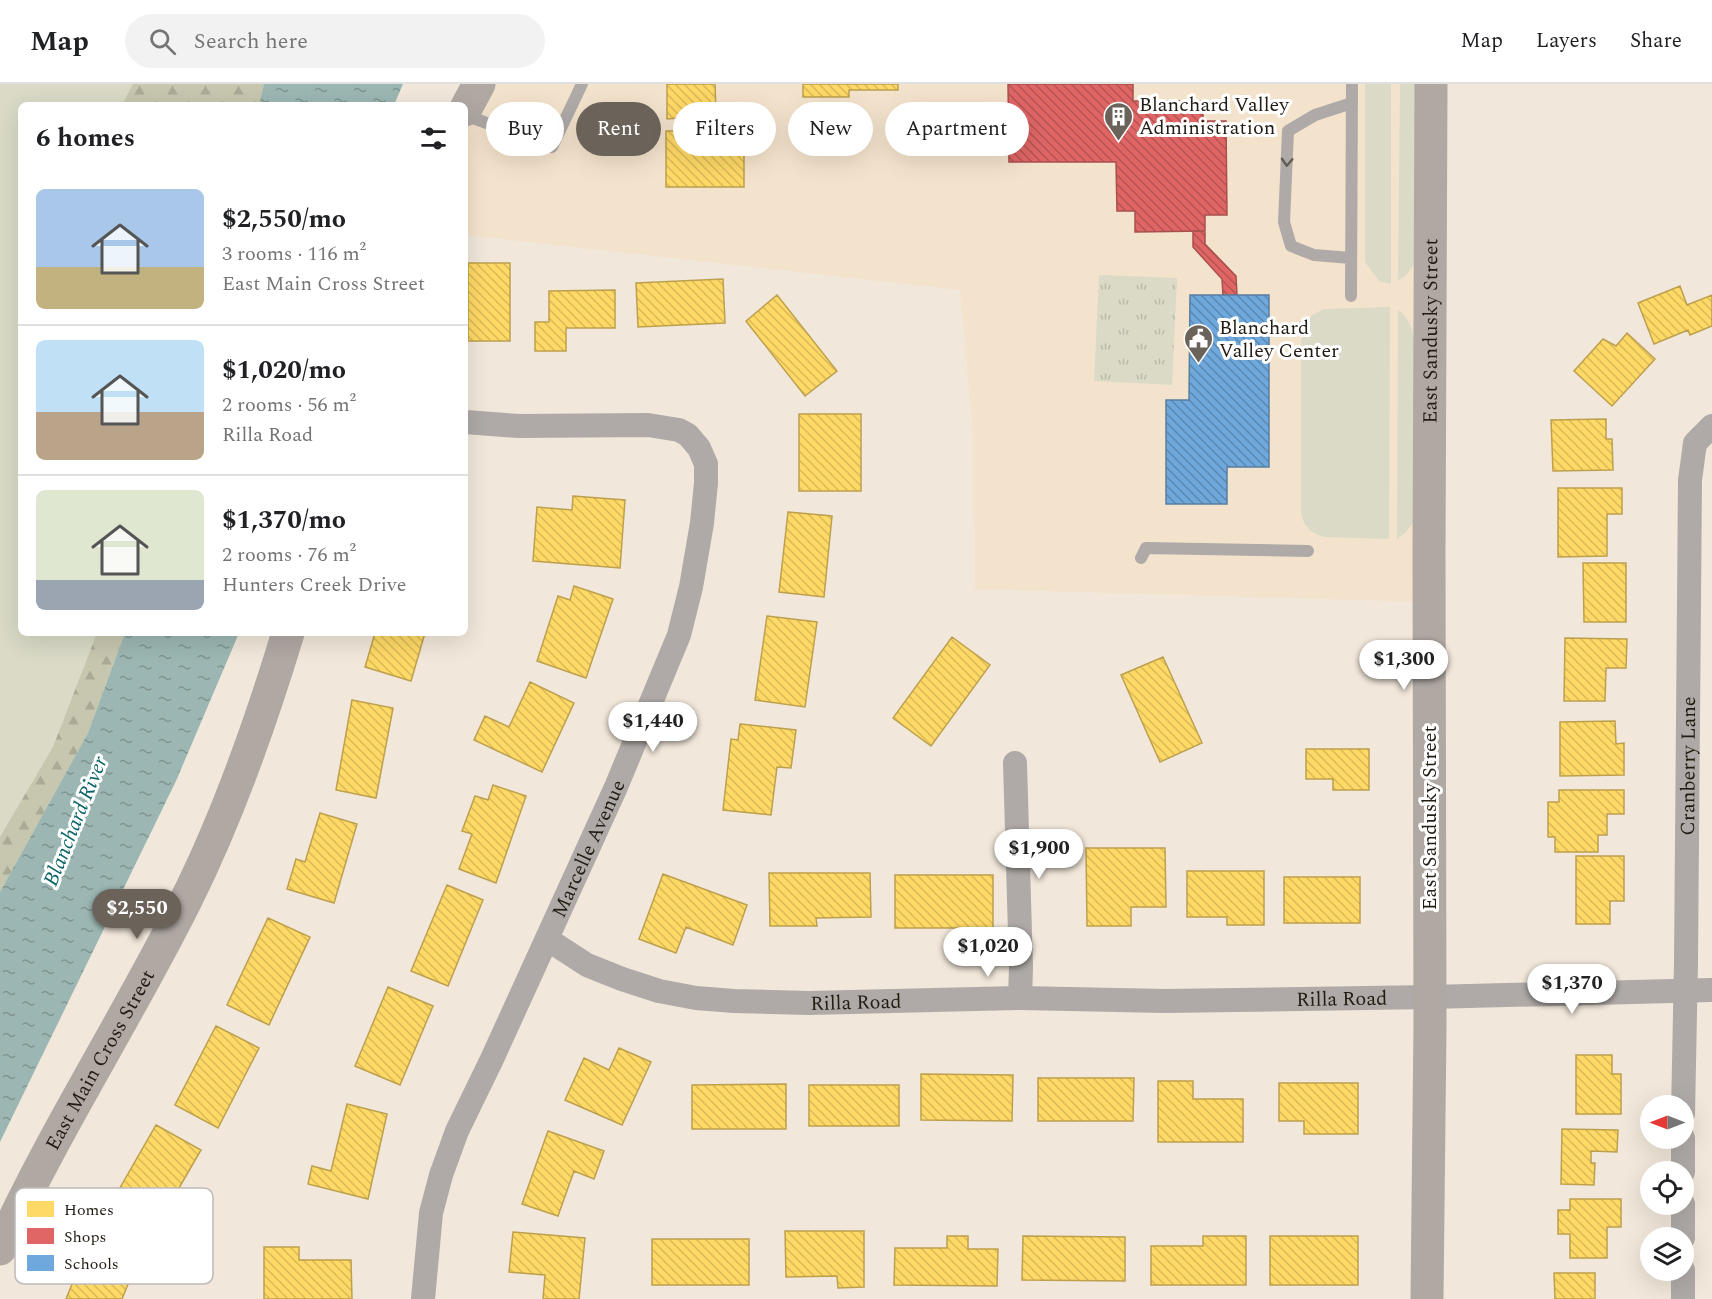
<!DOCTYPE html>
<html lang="en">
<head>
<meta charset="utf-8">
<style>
  :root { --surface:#fff; --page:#f2f2f2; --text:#202124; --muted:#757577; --line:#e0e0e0; --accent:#6b6359 }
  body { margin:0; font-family:Spectral,serif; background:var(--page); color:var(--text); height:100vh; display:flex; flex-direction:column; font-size:22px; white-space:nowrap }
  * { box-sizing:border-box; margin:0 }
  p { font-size:20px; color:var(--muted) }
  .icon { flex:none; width:33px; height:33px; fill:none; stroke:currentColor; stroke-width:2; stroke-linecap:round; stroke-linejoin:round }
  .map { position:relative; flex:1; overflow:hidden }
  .drawer { position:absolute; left:18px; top:18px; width:450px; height:534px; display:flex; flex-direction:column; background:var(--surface); border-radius:9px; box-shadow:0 6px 24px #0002 }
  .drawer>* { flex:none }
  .top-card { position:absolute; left:486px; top:18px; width:570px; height:54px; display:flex; gap:12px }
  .needle { width:39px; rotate:270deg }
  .fabs { position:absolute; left:1640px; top:1011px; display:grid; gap:12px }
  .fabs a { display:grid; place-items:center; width:54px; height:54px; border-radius:50%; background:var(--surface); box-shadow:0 6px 24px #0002; font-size:30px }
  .price { position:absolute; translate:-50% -51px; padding:0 14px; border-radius:21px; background:#fff; color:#222; font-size:20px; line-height:39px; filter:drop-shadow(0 2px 3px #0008) }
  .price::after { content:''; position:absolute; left:50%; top:36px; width:18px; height:14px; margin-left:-9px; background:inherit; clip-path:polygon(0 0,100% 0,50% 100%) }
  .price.selected { background:var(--accent); color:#fff }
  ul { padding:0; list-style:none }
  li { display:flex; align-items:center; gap:18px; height:150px; padding:0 18px }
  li+li { border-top:2px solid var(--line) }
  li span { display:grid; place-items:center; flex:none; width:168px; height:120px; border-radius:9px; color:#555 }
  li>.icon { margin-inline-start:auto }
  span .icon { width:72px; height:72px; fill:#fffc; stroke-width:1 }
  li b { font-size:26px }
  h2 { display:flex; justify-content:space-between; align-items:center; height:72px; padding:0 18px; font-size:26px }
  .chip { padding:0 21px; border-radius:27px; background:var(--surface); box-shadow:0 6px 24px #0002; font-size:21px; line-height:54px }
  .chip.selected { background:var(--accent); color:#fff }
  header { display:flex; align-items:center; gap:36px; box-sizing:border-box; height:84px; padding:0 30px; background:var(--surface); border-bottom:2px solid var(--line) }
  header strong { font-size:28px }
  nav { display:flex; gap:33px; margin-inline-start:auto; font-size:21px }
  .search { width:420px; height:54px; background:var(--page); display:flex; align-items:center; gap:15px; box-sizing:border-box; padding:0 21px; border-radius:33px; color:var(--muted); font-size:22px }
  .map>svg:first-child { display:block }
</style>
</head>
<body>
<header>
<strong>Map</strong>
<div class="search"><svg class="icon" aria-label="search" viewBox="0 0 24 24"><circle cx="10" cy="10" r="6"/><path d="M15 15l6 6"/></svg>Search here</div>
<nav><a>Map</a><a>Layers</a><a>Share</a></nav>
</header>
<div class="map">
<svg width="1712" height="1215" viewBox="0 0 1712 1215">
  <defs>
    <pattern id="forest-firs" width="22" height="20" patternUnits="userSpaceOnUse" patternTransform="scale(1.5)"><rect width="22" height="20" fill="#c7c7b0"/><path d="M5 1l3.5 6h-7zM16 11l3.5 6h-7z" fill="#abaa96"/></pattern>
    <pattern id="park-tufts" width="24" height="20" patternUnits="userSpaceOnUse" patternTransform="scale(1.5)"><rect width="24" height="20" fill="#dadac7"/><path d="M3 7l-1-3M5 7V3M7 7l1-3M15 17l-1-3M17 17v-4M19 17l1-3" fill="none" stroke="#bbbaaa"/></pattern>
    <pattern id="water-ripples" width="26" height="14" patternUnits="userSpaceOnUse" patternTransform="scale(1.5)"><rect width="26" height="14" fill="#9cb7b3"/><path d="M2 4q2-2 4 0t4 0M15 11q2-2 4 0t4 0" fill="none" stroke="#7f9490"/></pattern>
    <pattern id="homes-back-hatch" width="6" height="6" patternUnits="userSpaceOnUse" patternTransform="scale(1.5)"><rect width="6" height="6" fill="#ffd966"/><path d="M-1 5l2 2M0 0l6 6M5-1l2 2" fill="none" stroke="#daba58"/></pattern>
    <pattern id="shops-back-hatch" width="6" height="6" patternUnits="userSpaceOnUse" patternTransform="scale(1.5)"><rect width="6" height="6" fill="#e06666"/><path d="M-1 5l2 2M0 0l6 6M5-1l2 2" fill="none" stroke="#b55353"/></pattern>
    <pattern id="schools-back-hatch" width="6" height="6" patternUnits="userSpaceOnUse" patternTransform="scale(1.5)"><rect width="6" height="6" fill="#6fa8dc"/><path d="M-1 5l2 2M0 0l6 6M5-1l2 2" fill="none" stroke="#5b88b1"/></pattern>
  </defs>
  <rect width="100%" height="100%" fill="#f1e7da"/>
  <path fill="#f4e3cc" d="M 479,0 L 1431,0 L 1429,518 L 975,505 L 973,349 L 960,206 L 465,151 L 465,26 Z"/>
  <path fill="#dadac7" d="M 0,0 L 332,0 L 326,21 L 21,21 L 21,549 L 151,549 L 0,925 Z
    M 1365,0 L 1391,0 L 1391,200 L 1379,197 L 1365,178 Z
    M 1400,0 L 1418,0 L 1417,172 C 1412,183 1409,192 1398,196 Z
    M 1390,223 L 1389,455 L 1325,453 C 1311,450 1303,442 1301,428 L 1301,258 L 1303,243 L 1312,231 L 1324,225 Z
    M 1398,226 C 1413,236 1414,255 1417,271 L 1414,437 L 1406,448 L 1397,455 Z"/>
  <path fill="url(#forest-firs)" d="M 133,0 L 264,0 L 259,21 L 122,21 Z
    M 97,549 L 125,549 L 88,649 L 0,808 L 0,753 L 53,663 Z"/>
  <path fill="url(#park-tufts)" d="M 1099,191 L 1177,194 L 1172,301 L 1094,297 Z"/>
  <path fill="url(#water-ripples)" d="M 264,0 L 403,0 L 394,21 L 259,21 Z
    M 125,549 L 239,549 L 176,697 L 0,1058 L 0,808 L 88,649 Z"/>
  <path fill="url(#homes-back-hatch)" stroke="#bda04d" stroke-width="1.5" d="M 667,0 L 715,0 L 716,29 L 736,29 L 737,47 L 744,47 L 744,103 L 666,103 L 666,47 L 678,47 L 678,34 L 667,35 Z
    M 803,0 L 898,0 L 898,6 L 849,6 L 849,13 L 803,13 Z
    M 468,179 L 510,179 L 510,257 L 468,257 Z
    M 723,195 L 725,239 L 638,243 L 636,199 Z
    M 1680,202 L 1687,221 L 1712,211 L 1712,242 L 1690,251 L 1688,246 L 1654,260 L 1638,219 Z
    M 615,206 L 615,244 L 566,244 L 566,267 L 535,267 L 535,238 L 549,238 L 549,207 Z
    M 777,211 L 837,287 L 805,312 L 746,237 Z
    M 1627,249 L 1655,275 L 1612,322 L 1574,287 L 1603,255 L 1616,262 Z
    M 799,330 L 861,330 L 861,407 L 799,407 Z
    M 1606,335 L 1606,355 L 1612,355 L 1613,386 L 1553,387 L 1551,336 Z
    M 1558,404 L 1622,404 L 1622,430 L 1607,430 L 1607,472 L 1558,473 Z
    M 573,412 L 625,416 L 620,484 L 533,477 L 537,423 L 572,426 Z
    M 788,428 L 832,432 L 824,513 L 779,508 Z
    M 1583,479 L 1626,479 L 1626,538 L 1584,538 Z
    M 574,502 L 613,515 L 586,594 L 537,577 L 558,512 L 570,516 Z
    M 767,532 L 817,538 L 805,623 L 755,616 Z
    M 375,549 L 425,549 L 411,597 L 365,583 Z
    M 952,553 L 990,581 L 931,662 L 893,634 Z
    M 1565,554 L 1627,555 L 1626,584 L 1606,584 L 1605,617 L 1564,617 Z
    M 1163,573 L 1202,659 L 1160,678 L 1121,591 Z
    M 530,598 L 574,619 L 542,688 L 474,656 L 485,632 L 509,643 Z
    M 352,616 L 393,624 L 376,714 L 336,706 Z
    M 1615,637 L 1616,660 L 1624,659 L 1624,691 L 1560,692 L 1560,638 Z
    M 740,640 L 796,646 L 791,684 L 777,683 L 771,731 L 723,726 L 731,655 L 738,656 Z
    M 1306,665 L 1369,665 L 1369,706 L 1333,706 L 1333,695 L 1306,695 Z
    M 493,701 L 526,712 L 496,799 L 459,785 L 472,750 L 462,747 L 475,712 L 488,716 Z
    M 1559,706 L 1624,706 L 1624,730 L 1607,730 L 1607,751 L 1598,751 L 1598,768 L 1555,768 L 1555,753 L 1548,753 L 1548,718 L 1559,718 Z
    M 320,729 L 357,740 L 334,819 L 287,805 L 296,775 L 305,778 Z
    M 1086,764 L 1165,764 L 1166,823 L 1131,823 L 1131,842 L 1087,842 Z
    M 1576,772 L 1624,772 L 1624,817 L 1610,817 L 1610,840 L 1576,840 Z
    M 1187,787 L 1264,787 L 1264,841 L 1227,841 L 1227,833 L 1187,833 Z
    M 769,789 L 870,789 L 871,833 L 816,834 L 817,842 L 770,842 Z
    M 663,790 L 747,821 L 733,861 L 686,843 L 676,869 L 639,855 Z
    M 895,791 L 993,791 L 993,844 L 895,844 Z
    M 1284,793 L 1360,793 L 1360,839 L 1284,839 Z
    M 447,801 L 483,816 L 448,902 L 411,887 Z
    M 268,834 L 310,853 L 269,941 L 227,921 Z
    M 388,903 L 433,922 L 400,1001 L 355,982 Z
    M 216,942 L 259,964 L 218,1044 L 175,1021 Z
    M 619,964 L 651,978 L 622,1041 L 565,1016 L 584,974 L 609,986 Z
    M 1576,971 L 1612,971 L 1612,990 L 1621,990 L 1621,1030 L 1576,1030 Z
    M 921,990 L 1013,991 L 1012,1037 L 921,1036 Z
    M 1038,994 L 1134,994 L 1133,1037 L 1038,1037 Z
    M 1158,997 L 1193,997 L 1193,1015 L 1243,1015 L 1243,1058 L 1158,1058 Z
    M 1279,999 L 1358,999 L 1358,1050 L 1304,1050 L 1304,1037 L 1279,1037 Z
    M 786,1000 L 786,1045 L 692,1045 L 692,1001 Z
    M 809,1001 L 899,1001 L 899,1042 L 809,1042 Z
    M 347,1020 L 387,1030 L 368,1115 L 308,1100 L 312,1082 L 331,1087 Z
    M 156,1041 L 201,1066 L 157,1142 L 113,1116 Z
    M 1562,1045 L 1618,1046 L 1617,1068 L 1591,1067 L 1591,1079 L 1595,1079 L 1594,1101 L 1561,1100 Z
    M 548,1047 L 604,1067 L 594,1095 L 574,1087 L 558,1132 L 522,1120 Z
    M 1570,1115 L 1621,1115 L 1621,1143 L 1607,1143 L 1607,1174 L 1570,1174 L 1570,1150 L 1558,1150 L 1558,1126 L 1570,1126 Z
    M 97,1138 L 145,1158 L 122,1215 L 66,1215 Z
    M 785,1147 L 864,1147 L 864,1203 L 838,1204 L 837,1192 L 786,1193 Z
    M 513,1148 L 585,1154 L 579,1215 L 543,1215 L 545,1191 L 509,1188 Z
    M 947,1152 L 968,1152 L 968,1165 L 998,1165 L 997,1202 L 894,1201 L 895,1164 L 947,1164 Z
    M 1023,1152 L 1125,1153 L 1125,1197 L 1022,1196 Z
    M 1203,1152 L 1246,1152 L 1246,1201 L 1151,1201 L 1151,1162 L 1203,1162 Z
    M 1270,1152 L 1358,1152 L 1358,1201 L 1270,1201 Z
    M 652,1155 L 749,1155 L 749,1201 L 652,1201 Z
    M 264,1163 L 299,1163 L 299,1176 L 351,1176 L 352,1215 L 264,1215 Z
    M 1554,1189 L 1595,1189 L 1595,1215 L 1555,1215 Z"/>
  <path fill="url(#shops-back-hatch)" stroke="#a7504d" stroke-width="1.5" d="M 1008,0 L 1133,0 L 1133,17 L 1203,17 L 1203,37 L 1226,37 L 1227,131 L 1205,131 L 1205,147 L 1135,148 L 1135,127 L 1117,127 L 1116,78 L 1009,78 Z
    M 1193,147 L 1205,147 L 1205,160 L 1236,192 L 1237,211 L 1223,212 L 1222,195 L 1193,163 Z"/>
  <path fill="url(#schools-back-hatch)" stroke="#587ea0" stroke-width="1.5" d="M 1190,211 L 1269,211 L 1269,383 L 1227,383 L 1227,420 L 1166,420 L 1166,316 L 1189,316 Z"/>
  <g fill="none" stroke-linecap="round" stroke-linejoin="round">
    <path stroke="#afaaa7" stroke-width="12" d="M 465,31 L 552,63 L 582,0
      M 1351,174 L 1314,171 L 1291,162 L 1284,138 L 1288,47 L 1315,31 L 1352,19
      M 1351,212 L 1352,0
      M 1141,474 L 1146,464 L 1308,467"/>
    <g stroke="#afaaa7" stroke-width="24">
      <path d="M 1015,679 L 1021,883 L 1020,914"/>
      <path id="s1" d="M 547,855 L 587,881 L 622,895 L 659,907 L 696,914 L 734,917 L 809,919 L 1020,914 L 1165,917 L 1430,913 L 1712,906"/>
      <path id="s2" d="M 1683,1030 L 1686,878 L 1690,396 L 1695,359 L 1712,342"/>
      <path d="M 1683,1054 L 1683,1088"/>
      <path d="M 1683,1120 L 1683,1154"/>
      <path d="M 1683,1186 L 1683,1215"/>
      <path id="s3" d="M 423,1215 L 431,1129 L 441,1091 L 457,1047 L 492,975 L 616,703 L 679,551 L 691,503 L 702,439 L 706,399 L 706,380 L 699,364 L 688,351 L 679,346 L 648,341 L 518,342 L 465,338"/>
    </g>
    <g stroke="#b0a8a3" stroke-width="33">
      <path d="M 465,26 L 479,0"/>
      <path id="s4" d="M 0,1165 C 55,1045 127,934 186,816 C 227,734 261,638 288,549"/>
      <path id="s5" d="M 1427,1215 L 1430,941 L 1429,469 L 1431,0"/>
    </g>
  </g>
  <defs><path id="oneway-chevron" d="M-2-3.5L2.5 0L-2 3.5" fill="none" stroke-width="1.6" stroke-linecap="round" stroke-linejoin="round" transform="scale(1.5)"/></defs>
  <use stroke="#625c56" href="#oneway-chevron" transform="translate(1287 78) rotate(93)"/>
  <defs>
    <symbol id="building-pin" viewBox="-11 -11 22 30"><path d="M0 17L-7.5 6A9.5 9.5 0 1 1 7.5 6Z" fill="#6b6359" stroke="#fff"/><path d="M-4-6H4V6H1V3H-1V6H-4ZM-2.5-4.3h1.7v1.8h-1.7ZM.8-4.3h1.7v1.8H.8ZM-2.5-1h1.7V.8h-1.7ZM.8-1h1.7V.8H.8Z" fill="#fff"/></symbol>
    <symbol id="civic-pin" viewBox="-11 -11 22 30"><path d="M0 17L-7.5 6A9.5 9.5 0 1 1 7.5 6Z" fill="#6b6359" stroke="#fff"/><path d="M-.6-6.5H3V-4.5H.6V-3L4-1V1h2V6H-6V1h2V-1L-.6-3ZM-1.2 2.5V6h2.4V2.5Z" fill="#fff"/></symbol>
  </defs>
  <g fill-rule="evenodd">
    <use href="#building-pin" x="1102" y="16" width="33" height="45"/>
    <use href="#civic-pin" x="1182" y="238" width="33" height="45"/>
  </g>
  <g text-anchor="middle" stroke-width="6" stroke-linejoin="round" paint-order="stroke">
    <g font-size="20" fill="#231c13" stroke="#fff" text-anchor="start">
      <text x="1139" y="27">Blanchard Valley<tspan x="1139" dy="23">Administration</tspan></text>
      <text x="1219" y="250">Blanchard<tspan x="1219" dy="23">Valley Center</tspan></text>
    </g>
    <g font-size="20" fill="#231c13" stroke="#fff">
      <text dy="7" stroke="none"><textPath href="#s5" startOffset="968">East Sandusky Street</textPath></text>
      <text dy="7" stroke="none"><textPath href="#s2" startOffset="348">Cranberry Lane</textPath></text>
      <text transform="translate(1429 734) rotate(-90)" y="7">East Sandusky Street</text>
      <text dy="7" stroke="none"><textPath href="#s3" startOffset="484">Marcelle Avenue</textPath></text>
      <text dy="7" stroke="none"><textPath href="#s1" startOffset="808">Rilla Road</textPath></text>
      <text dy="7" stroke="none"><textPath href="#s1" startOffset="322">Rilla Road</textPath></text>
      <text dy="7" stroke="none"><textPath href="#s4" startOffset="214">East Main Cross Street</textPath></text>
    </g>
    <g font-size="21" font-style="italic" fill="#0b6465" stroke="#fff">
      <text transform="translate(75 737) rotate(-68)" y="7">Blanchard River</text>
    </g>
  </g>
  <rect x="15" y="1104" width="198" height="96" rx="9" fill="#fff" stroke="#bdbbb8" stroke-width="1.5"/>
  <rect x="27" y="1117" width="27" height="16" fill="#ffd966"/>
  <rect x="27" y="1144" width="27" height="16" fill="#e06666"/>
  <rect x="27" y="1171" width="27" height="16" fill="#6fa8dc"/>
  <g font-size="16" fill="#231c13">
    <text x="64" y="1131">Homes</text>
    <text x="64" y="1158">Shops</text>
    <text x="64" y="1185">Schools</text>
  </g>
</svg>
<div class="fabs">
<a><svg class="needle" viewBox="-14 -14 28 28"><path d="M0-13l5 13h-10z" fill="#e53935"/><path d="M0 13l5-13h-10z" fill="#757577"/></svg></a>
<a><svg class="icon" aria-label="locate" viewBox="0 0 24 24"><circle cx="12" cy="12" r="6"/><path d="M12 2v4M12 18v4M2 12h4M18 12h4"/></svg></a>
<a><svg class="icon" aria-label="layers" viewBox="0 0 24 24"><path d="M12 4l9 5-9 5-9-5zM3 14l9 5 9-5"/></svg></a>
</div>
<b class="price" style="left:1404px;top:607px">$1,300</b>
<b class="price" style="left:653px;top:669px">$1,440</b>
<b class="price" style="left:1039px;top:796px">$1,900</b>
<b class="price selected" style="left:137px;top:856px">$2,550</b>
<b class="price" style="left:988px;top:894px">$1,020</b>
<b class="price" style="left:1572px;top:931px">$1,370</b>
<div class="top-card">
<a class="chip">Buy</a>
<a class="chip selected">Rent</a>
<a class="chip">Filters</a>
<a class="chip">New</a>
<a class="chip">Apartment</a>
</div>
<section class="drawer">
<h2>6 homes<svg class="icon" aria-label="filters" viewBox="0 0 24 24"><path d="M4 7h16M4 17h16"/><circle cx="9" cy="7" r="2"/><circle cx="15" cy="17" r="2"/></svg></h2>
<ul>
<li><span style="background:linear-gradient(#a9c7e8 65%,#c2b280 0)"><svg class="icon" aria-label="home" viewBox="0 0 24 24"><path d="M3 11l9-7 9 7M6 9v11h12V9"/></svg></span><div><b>$2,550/mo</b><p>3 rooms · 116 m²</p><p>East Main Cross Street</p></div></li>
<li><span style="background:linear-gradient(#bfe0f5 60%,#b9a48a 0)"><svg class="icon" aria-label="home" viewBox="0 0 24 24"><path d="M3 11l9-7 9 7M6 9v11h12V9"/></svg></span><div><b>$1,020/mo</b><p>2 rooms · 56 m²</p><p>Rilla Road</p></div></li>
<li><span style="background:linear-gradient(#dfe7d0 75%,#9aa5b1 0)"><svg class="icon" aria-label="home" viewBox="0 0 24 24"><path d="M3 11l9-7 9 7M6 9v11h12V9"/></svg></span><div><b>$1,370/mo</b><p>2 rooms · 76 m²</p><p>Hunters Creek Drive</p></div></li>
</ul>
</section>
</div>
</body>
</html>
